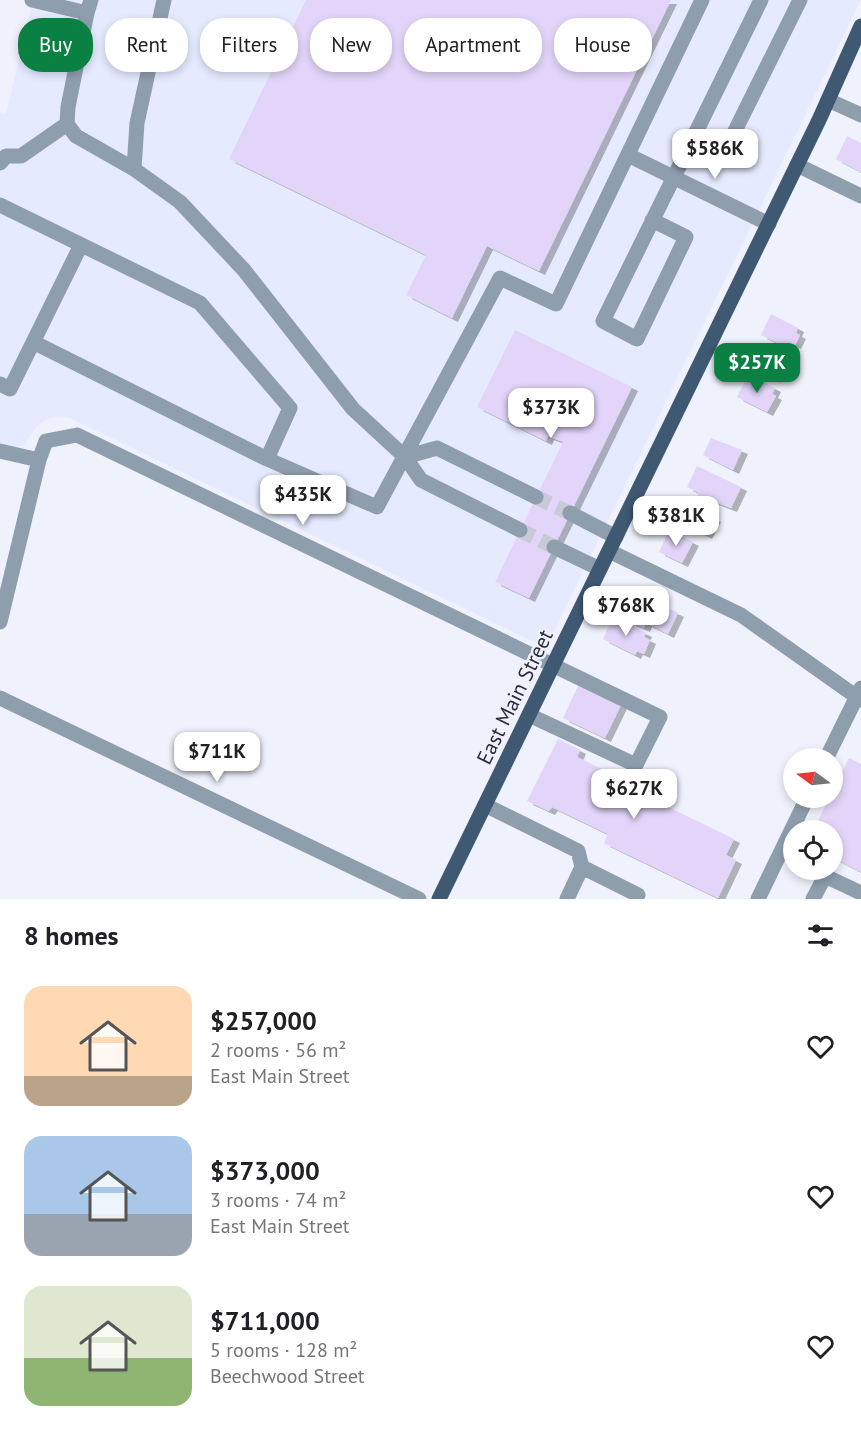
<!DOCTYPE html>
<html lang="en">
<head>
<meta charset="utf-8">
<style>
  :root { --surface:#fff; --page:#f6f6f6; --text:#202124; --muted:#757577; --accent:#0b8043 }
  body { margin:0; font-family:"PT Sans",sans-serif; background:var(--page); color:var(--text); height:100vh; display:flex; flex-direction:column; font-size:22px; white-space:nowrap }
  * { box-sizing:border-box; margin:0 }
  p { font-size:20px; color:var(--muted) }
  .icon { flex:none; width:33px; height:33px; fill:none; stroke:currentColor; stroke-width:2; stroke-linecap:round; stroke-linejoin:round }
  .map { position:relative; height:899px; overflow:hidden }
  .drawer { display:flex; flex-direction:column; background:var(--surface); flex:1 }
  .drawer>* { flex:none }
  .banner { position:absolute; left:18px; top:18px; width:825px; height:54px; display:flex; gap:12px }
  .needle { width:39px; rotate:285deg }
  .tools { position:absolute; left:783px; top:748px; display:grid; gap:12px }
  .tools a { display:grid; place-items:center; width:60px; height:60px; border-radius:50%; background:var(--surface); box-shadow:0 3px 9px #0003; font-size:30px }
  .price { position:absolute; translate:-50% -51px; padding:0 14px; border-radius:12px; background:#fff; color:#222; font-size:20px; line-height:39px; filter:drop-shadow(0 2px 3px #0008) }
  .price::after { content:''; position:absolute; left:50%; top:36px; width:18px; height:14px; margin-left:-9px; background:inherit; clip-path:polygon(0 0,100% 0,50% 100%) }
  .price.on { background:var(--accent); color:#fff }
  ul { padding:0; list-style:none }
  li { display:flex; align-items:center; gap:18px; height:150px; padding:0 24px }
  li span { display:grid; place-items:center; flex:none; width:168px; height:120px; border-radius:18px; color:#555 }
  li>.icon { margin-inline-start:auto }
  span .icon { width:72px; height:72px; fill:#fffc; stroke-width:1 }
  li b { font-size:26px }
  h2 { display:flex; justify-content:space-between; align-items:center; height:72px; padding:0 24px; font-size:26px }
  .pill { padding:0 21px; border-radius:24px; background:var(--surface); box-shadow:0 3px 9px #0003; font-size:21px; line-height:54px }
  .pill.on { background:var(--accent); color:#fff }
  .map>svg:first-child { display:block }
</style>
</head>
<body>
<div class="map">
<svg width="861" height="899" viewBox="0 0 861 899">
  <defs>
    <filter id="shadow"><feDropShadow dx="6" dy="4" stdDeviation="0" flood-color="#0004"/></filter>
  </defs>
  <rect width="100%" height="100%" fill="#eff1fc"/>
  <path fill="#e5eaff" d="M 33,0 L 861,0 L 551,638 L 547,643 L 540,645 L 68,417 L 58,416 L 45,420 L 36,427 L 24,445 L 16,447 L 0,444 L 0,113 L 6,114 Z"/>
  <path fill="#e2d5f9" filter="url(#shadow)" d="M 306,0 L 671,0 L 539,271 L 487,246 L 452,318 L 406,295 L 426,255 L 229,159 Z
    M 847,136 L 861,143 L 861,172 L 836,159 Z
    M 771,314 L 798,328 L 796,333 L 800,335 L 795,345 L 791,343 L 788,348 L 761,335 Z
    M 515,330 L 632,387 L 529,598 L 495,582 L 563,442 L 548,436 L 546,441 L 477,407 Z
    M 758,348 L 783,360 L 781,364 L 786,366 L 783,372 L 779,370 L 775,379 L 749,366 Z
    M 748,375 L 775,388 L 772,394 L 776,396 L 767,412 L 737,397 Z
    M 711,438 L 742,450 L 733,470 L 703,455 Z
    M 697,466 L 741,487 L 731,508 L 697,495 L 699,493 L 687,487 Z
    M 687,498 L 711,511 L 709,515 L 715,518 L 706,535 L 671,517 L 678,504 L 683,506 Z
    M 669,530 L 693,542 L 682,563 L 659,552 Z
    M 633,596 L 643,601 L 645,597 L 678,613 L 668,634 L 646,623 L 644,628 L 630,622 L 632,618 L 624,615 Z
    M 613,617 L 646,633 L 644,637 L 650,640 L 644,654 L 637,651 L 635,655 L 603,639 Z
    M 579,684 L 621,705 L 605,738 L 563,718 Z
    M 558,739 L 580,750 L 577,757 L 635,785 L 638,780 L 655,788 L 650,798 L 734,839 L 726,855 L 736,860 L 718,898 L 604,843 L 608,834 L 552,807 L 549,811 L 527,801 Z
    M 849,758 L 861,764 L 861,872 L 832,857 L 832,831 L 813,831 L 829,798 L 832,798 L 832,792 Z"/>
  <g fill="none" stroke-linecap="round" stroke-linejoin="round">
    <path stroke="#c8cad5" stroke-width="15" stroke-dasharray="15 8" stroke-linecap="butt" d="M 536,497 L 570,513
      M 520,530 L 554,547"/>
    <path stroke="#8f9ead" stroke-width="15" d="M 32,0 L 87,13 L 91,0
      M 164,0 L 137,123 L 134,169 L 180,202 L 244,270 L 353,409 L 405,457 L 421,480 L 520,530
      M 87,13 L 68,107 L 67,124 L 76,136 L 134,169
      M 828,100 L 861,115
      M 694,134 L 725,151 L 800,0
      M 628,155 L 769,224
      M 0,163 L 6,156 L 21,156 L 67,124
      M 797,165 L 861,196
      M 0,205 L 200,303 L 290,408 L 267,459
      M 652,220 L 686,237 L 637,339 L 603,321 L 761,0
      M 33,342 L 267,459 L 377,507 L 500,278 L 556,304 L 702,0
      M 0,384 L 10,389 L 81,245
      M 0,451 L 39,460
      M 405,457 L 437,448 L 536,497
      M 570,513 L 616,537
      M 554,547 L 600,569
      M 609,551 L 741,615 L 861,700
      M 0,622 L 39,460 L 46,441 L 77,435 L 660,717 L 636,765 L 529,715
      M 0,698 L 419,899
      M 826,759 L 861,688
      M 485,805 L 578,851 L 582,867 L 567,899
      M 582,867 L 638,895 L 636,899
      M 758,899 L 807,798
      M 813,899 L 825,876 L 861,893"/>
    <path stroke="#3f5973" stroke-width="15" d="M 439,899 L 819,120 L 861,26"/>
  </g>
  <g text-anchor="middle" stroke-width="5" stroke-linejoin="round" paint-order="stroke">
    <g font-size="21" fill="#2b2d38" stroke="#eff1fc">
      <text transform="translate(515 697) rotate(-64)" y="7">East Main Street</text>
    </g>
  </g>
</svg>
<div class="tools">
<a><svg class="needle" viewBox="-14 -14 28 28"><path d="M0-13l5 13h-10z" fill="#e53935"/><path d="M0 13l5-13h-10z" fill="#757577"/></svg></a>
<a><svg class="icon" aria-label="locate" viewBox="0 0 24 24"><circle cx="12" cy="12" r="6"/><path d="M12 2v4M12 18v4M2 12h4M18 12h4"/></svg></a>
</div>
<b class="price" style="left:715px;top:180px">$586K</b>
<b class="price on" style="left:757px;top:394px">$257K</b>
<b class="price" style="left:551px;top:439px">$373K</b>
<b class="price" style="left:303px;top:526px">$435K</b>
<b class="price" style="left:676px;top:547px">$381K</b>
<b class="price" style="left:626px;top:637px">$768K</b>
<b class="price" style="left:217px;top:783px">$711K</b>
<b class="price" style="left:634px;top:820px">$627K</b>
<div class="banner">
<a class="pill on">Buy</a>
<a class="pill">Rent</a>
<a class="pill">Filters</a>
<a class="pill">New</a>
<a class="pill">Apartment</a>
<a class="pill">House</a>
</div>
</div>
<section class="drawer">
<h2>8 homes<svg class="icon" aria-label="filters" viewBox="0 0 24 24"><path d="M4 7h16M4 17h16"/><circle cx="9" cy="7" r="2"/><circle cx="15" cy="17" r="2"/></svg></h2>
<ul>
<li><span style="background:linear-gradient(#ffd9b3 75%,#b9a48a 0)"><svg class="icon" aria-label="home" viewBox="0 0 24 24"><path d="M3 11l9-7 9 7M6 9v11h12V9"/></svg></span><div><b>$257,000</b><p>2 rooms · 56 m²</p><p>East Main Street</p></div><svg class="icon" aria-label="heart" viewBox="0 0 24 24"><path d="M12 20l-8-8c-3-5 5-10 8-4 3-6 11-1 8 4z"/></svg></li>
<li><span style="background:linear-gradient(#a9c7e8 65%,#9aa5b1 0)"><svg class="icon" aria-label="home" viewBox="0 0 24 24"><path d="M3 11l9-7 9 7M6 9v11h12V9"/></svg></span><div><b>$373,000</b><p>3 rooms · 74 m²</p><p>East Main Street</p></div><svg class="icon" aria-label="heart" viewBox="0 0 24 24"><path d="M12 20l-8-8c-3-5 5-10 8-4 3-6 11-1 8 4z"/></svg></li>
<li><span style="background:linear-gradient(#dfe7d0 60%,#8fb573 0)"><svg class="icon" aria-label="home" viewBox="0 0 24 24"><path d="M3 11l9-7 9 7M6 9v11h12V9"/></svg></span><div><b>$711,000</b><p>5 rooms · 128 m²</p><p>Beechwood Street</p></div><svg class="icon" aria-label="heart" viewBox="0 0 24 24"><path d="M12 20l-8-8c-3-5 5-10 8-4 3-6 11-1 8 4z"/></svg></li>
</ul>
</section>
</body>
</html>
